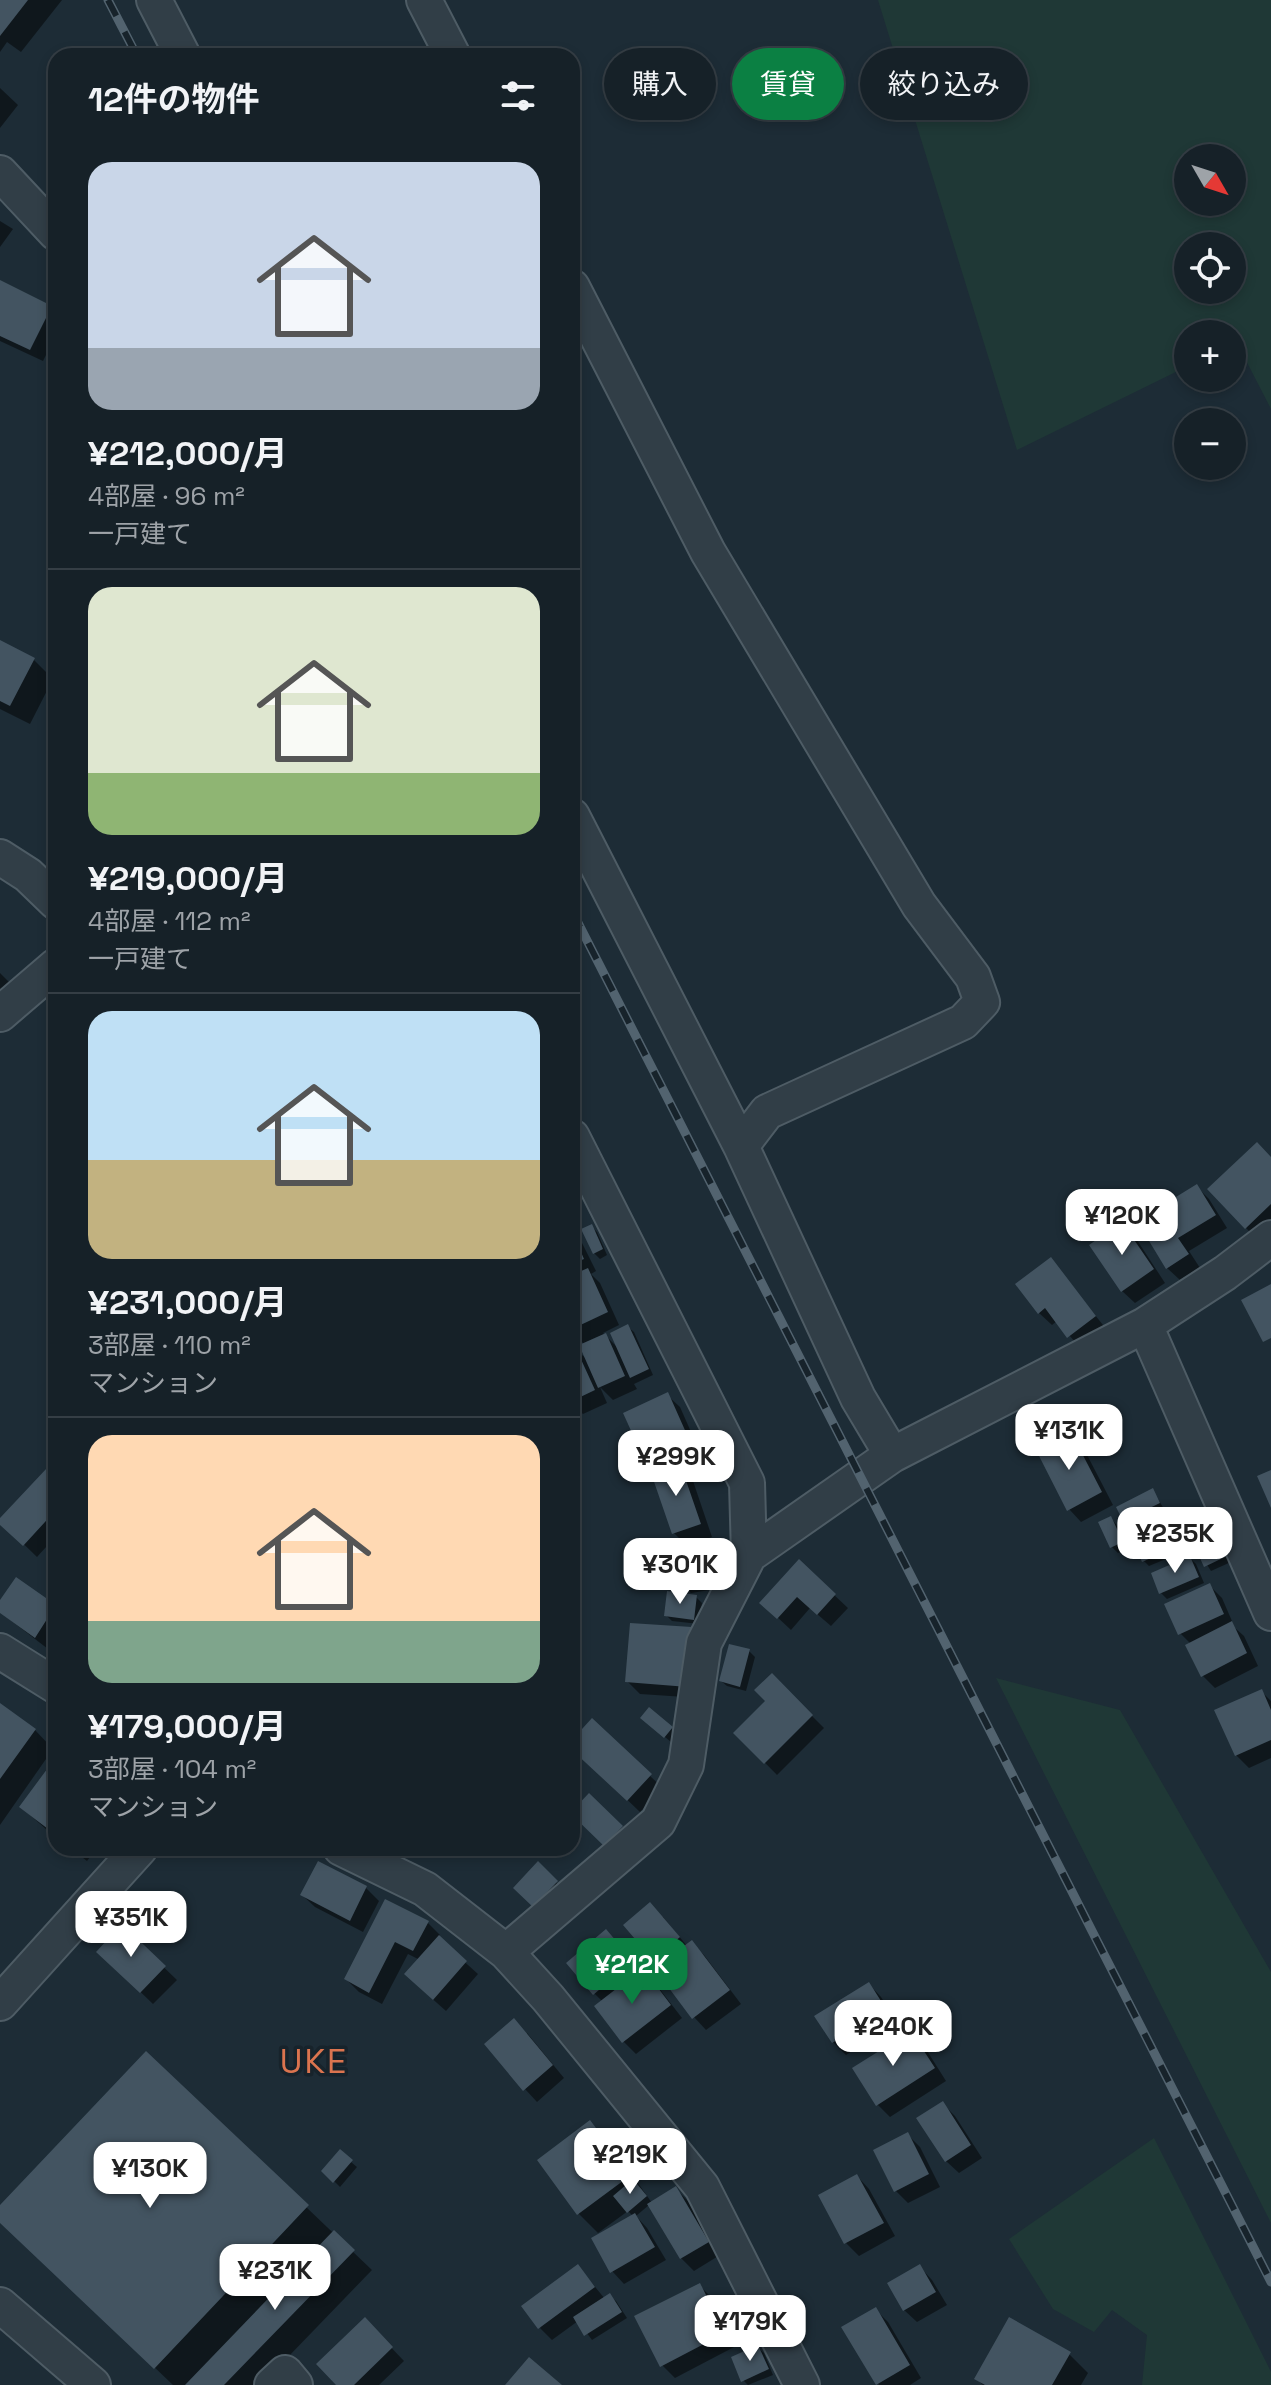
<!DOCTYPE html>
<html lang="ja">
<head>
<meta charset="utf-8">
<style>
  :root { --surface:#162128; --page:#1f2930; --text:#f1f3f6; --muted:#9ea3a8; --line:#353e45; --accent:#0b8043 }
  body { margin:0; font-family:"Space Grotesk","Noto Sans JP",sans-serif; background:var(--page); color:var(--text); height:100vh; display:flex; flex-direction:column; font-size:30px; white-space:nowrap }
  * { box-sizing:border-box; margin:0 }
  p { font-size:26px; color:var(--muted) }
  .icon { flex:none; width:44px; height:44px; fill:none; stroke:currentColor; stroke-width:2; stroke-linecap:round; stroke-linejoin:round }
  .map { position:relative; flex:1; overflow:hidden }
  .details { position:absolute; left:48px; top:48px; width:532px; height:1808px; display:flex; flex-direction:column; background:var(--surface); border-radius:24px; box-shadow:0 4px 12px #0003,0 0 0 2px var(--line) }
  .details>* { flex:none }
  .hud { position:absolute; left:604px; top:48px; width:546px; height:72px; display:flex; gap:16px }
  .needle { width:52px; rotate:129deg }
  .controls { position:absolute; left:1174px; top:144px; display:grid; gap:16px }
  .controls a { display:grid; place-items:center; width:72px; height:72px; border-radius:50%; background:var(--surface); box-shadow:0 4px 12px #0003,0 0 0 2px var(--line); font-size:40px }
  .price { position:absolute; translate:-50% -68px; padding:0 18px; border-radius:16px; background:#fff; color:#222; font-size:26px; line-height:52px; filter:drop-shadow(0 2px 4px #0008) }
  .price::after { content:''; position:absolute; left:50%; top:48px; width:24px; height:18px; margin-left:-12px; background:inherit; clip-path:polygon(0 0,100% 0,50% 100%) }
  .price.on { background:var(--accent); color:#fff }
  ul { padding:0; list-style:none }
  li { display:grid; align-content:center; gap:16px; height:424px; padding:0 40px }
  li+li { border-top:2px solid var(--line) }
  li span { display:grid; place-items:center; height:248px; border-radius:24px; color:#555 }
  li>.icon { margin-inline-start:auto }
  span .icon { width:144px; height:144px; fill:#fffc; stroke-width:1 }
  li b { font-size:34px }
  h2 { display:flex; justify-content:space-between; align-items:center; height:96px; padding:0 40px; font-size:34px }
  .pill { padding:0 28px; border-radius:36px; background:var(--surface); box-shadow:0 4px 12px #0003,0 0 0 2px var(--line); font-size:28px; line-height:72px }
  .pill.on { background:var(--accent); color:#fff }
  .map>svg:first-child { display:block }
</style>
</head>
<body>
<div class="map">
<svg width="1271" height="2385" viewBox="0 0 1271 2385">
  <rect width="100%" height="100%" fill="#1d2c36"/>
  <path fill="#1f3836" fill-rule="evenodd" d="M 878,0 L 1271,0 L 1271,409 L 1237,343 L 1232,345 L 1232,334 L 1188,334 L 1188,366 L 1017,450 ZM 1188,158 L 1232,158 L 1232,202 L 1188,202 ZM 1188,246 L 1232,246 L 1232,290 L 1188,290 Z
    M 996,1678 L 1120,1710 L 1271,1972 L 1271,2223 Z
    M 1154,2138 L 1271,2372 L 1271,2385 L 1142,2385 L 1147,2335 L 1112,2310 L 1094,2332 L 1053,2309 L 1009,2239 Z"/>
  <path fill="#0007" d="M 0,0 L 62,0 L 21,52 L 7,42 L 0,52 Z
    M 0,88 L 18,105 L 0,128 Z
    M 0,221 L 13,229 L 0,247 Z
    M 0,283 L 51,307 L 56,312 L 56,335 L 43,361 L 0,341 Z
    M 0,642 L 34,660 L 53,679 L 30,724 L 0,709 Z
    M 0,973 L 10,983 L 0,998 Z
    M 1271,1159 L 1271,1228 L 1258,1240 L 1246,1228 Z
    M 1197,1187 L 1209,1199 L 1227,1228 L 1189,1251 L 1200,1268 L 1180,1280 L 1167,1268 L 1139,1222 Z
    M 572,1223 L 596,1271 L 591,1274 L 600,1283 L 619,1325 L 603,1333 L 619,1349 L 628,1327 L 634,1332 L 653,1375 L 634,1384 L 637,1389 L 613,1400 L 600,1387 L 607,1403 L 583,1414 L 572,1403 L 572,1347 L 587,1359 L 585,1345 L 572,1332 Z
    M 1122,1225 L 1135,1237 L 1165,1283 L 1135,1303 L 1122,1291 Z
    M 591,1226 L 597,1232 L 607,1255 L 600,1259 L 594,1253 Z
    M 1051,1260 L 1107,1330 L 1081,1349 L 1057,1321 L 1052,1325 L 1039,1313 L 1018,1284 Z
    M 667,1395 L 680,1407 L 703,1459 L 682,1468 L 692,1478 L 712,1537 L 687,1546 L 674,1533 L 657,1473 L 649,1465 Z
    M 1072,1436 L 1084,1449 L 1113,1505 L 1081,1522 L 1069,1509 Z
    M 56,1479 L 56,1536 L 37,1557 L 0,1521 Z
    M 1153,1491 L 1164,1509 L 1131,1526 L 1125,1520 Z
    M 1110,1518 L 1116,1524 L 1128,1548 L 1118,1553 L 1112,1547 L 1101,1523 Z
    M 1206,1519 L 1211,1524 L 1231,1562 L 1211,1571 L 1193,1543 Z
    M 1171,1527 L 1177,1533 L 1185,1551 L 1149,1566 L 1143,1560 Z
    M 712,1546 L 725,1558 L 729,1587 L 691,1593 L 678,1580 Z
    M 1190,1558 L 1196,1564 L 1204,1583 L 1167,1599 L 1161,1593 Z
    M 799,1562 L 848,1608 L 831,1626 L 810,1608 L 791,1630 L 775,1615 Z
    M 17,1580 L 56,1608 L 56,1638 L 48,1649 L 0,1612 L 0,1604 Z
    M 1209,1585 L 1222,1598 L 1235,1628 L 1244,1636 L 1258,1666 L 1215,1688 L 1202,1675 L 1191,1644 L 1180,1633 Z
    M 696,1597 L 702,1603 L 699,1624 L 672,1621 L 666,1615 Z
    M 632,1625 L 700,1698 L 640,1694 L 627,1681 Z
    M 749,1651 L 755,1657 L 746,1691 L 727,1686 L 721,1681 Z
    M 772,1676 L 824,1728 L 777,1775 L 736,1733 L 768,1701 Z
    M 1261,1691 L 1271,1701 L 1271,1758 L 1249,1768 L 1236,1755 Z
    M 0,1706 L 35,1730 L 53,1749 L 0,1825 Z
    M 648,1723 L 672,1728 L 677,1734 L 671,1742 Z
    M 572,1743 L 650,1776 L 663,1788 L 640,1812 L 572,1747 Z
    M 56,1761 L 56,1838 L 21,1807 Z
    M 70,1848 L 97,1848 L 87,1861 Z
    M 467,1848 L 487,1848 L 479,1858 Z
    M 318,1864 L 366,1888 L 379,1901 L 363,1932 L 315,1907 L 302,1895 Z
    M 538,1864 L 562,1888 L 540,1911 L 515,1888 Z
    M 386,1901 L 427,1922 L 440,1935 L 438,1938 L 478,1974 L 446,2011 L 419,1987 L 420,1960 L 408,1954 L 382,2004 L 359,1992 L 346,1979 Z
    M 663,1917 L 687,1946 L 691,1943 L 704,1955 L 741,2004 L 706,2030 L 694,2017 L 662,1965 L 654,1958 Z
    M 122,1927 L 177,1980 L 153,2004 L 99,1952 Z
    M 618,1944 L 655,1983 L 682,2018 L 636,2054 L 623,2041 L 603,2002 L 594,1993 Z
    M 869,1984 L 881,1997 L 897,2022 L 846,2055 L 833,2042 Z
    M 527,2033 L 564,2078 L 537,2102 L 525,2089 Z
    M 911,2033 L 924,2046 L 946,2081 L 890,2117 L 877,2104 Z
    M 146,2054 L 372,2270 L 261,2385 L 173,2385 L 0,2220 L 0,2208 Z
    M 942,2103 L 955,2116 L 982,2158 L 959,2173 L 946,2161 Z
    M 590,2123 L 609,2142 L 652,2203 L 676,2189 L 688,2201 L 720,2255 L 694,2271 L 681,2258 L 649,2205 L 636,2216 L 647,2228 L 666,2260 L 624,2284 L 612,2271 L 633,2216 L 628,2211 L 598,2233 L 579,2214 Z
    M 908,2135 L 920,2147 L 940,2187 L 908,2203 L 896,2191 Z
    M 351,2162 L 357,2167 L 340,2187 L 324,2171 Z
    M 857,2176 L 869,2189 L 895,2236 L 859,2256 L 846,2243 L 821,2196 Z
    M 578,2266 L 605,2299 L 610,2296 L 616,2301 L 627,2318 L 592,2340 L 578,2321 L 552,2340 L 540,2328 Z
    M 920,2267 L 932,2280 L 947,2305 L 917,2322 L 904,2310 Z
    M 699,2285 L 712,2298 L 736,2346 L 675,2378 L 662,2365 Z
    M 875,2309 L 888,2322 L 921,2378 L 910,2385 L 879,2385 L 844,2328 Z
    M 365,2320 L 404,2361 L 379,2385 L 339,2385 Z
    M 758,2348 L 764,2353 L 773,2375 L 748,2385 L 743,2380 Z
    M 1069,2354 L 1088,2373 L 1081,2385 L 983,2385 L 976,2378 Z"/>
  <path fill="#435461" d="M 0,0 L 28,0 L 0,36 Z
    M 0,280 L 52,306 L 30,350 L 0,336 Z
    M 0,640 L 35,658 L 10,706 L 0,701 Z
    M 1257,1142 L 1271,1157 L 1271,1204 L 1245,1229 L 1207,1189 Z
    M 1197,1184 L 1216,1215 L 1178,1238 L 1189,1254 L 1166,1269 L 1137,1221 Z
    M 1122,1222 L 1154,1269 L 1121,1292 L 1089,1245 Z
    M 592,1224 L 603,1249 L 593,1254 L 581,1229 Z
    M 572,1231 L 584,1259 L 572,1264 Z
    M 1051,1257 L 1096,1316 L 1067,1338 L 1045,1308 L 1038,1314 L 1015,1284 Z
    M 588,1268 L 608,1312 L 572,1329 L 572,1275 Z
    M 1271,1284 L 1271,1338 L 1263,1342 L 1241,1300 Z
    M 628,1324 L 649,1369 L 630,1378 L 610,1333 Z
    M 606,1333 L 625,1376 L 598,1388 L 579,1345 Z
    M 574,1344 L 595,1390 L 572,1401 L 572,1345 Z
    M 668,1392 L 692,1446 L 647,1466 L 623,1413 Z
    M 1072,1434 L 1102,1492 L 1067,1511 L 1037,1452 Z
    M 680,1463 L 701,1524 L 672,1534 L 651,1473 Z
    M 47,1468 L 56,1476 L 56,1510 L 23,1546 L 0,1525 L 0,1518 Z
    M 1271,1470 L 1271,1508 L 1257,1476 Z
    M 1153,1488 L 1160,1503 L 1123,1521 L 1116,1507 Z
    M 1111,1516 L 1123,1542 L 1110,1548 L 1098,1522 Z
    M 1206,1516 L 1214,1533 L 1191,1545 L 1183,1528 Z
    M 1172,1525 L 1180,1545 L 1142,1562 L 1133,1541 Z
    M 1218,1537 L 1227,1556 L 1204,1567 L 1195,1547 Z
    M 713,1544 L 717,1575 L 676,1581 L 672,1550 Z
    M 1190,1556 L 1199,1577 L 1159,1594 L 1151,1573 Z
    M 799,1559 L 836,1594 L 817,1615 L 797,1597 L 777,1619 L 759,1603 Z
    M 16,1577 L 56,1605 L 35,1638 L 0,1613 L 0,1600 Z
    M 1210,1583 L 1224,1614 L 1178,1635 L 1164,1604 Z
    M 667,1591 L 697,1595 L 694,1620 L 664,1616 Z
    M 1232,1621 L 1247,1653 L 1201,1677 L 1185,1645 Z
    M 630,1623 L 692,1627 L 688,1687 L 625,1682 Z
    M 729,1644 L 750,1649 L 740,1687 L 719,1681 Z
    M 772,1673 L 813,1715 L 764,1764 L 733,1733 L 765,1701 L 754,1690 Z
    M 1262,1689 L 1271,1710 L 1271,1740 L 1235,1756 L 1214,1710 Z
    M 0,1703 L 36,1729 L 0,1779 Z
    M 649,1707 L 673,1727 L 664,1738 L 640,1718 Z
    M 592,1718 L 652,1774 L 627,1801 L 572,1750 L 572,1740 Z
    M 56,1757 L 56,1835 L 19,1807 Z
    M 589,1793 L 623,1826 L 604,1846 L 572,1815 L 572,1811 Z
    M 318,1861 L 367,1886 L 350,1921 L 300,1895 Z
    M 538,1861 L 558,1881 L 533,1907 L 513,1888 Z
    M 385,1899 L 429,1921 L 413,1951 L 395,1942 L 369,1993 L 344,1979 Z
    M 650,1902 L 680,1937 L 653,1960 L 623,1925 Z
    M 122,1924 L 166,1966 L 140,1993 L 96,1952 Z
    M 606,1929 L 633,1961 L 593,1995 L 566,1963 Z
    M 439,1935 L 467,1961 L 433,2000 L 404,1974 Z
    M 692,1940 L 730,1990 L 692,2019 L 654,1968 Z
    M 643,1968 L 671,2005 L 622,2043 L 594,2006 Z
    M 869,1982 L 886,2009 L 832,2043 L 814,2016 Z
    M 514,2018 L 553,2065 L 523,2091 L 484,2044 Z
    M 911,2031 L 935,2068 L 876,2106 L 852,2068 Z
    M 146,2051 L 309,2205 L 154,2369 L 0,2223 L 0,2205 Z
    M 943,2101 L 971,2145 L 945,2162 L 916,2118 Z
    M 590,2120 L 631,2175 L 577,2215 L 537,2160 Z
    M 908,2132 L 929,2174 L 894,2192 L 873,2150 Z
    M 340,2149 L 353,2160 L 333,2183 L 321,2171 Z
    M 857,2174 L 884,2223 L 844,2244 L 818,2195 Z
    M 633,2179 L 647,2196 L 627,2213 L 613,2196 Z
    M 676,2186 L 709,2242 L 680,2259 L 647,2204 Z
    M 635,2213 L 655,2247 L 610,2273 L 591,2238 Z
    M 334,2230 L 355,2250 L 224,2385 L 185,2385 Z
    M 578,2264 L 595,2287 L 538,2329 L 521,2306 Z
    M 920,2264 L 936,2292 L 903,2311 L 887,2283 Z
    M 700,2283 L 725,2333 L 660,2367 L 634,2316 Z
    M 610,2293 L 622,2312 L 584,2336 L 573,2317 Z
    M 876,2307 L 910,2365 L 876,2385 L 841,2327 Z
    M 365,2317 L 393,2347 L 354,2385 L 336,2385 L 316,2364 Z
    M 1009,2317 L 1071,2352 L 1052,2385 L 985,2385 L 974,2379 Z
    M 758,2345 L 769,2369 L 741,2382 L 731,2357 Z
    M 529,2357 L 562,2385 L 505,2385 Z"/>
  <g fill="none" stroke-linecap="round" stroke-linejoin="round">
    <defs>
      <path id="minor" d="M 154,0 L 183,56
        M 424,0 L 453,56
        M 0,173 L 56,233
        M 572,287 L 708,552 L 919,905 L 973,977 L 982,1002 L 963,1022 L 767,1112 L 741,1146
        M 572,816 L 741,1146 L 858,1398 L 892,1455
        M 0,857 L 28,875 L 56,902
        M 0,1014 L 56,966
        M 1145,1325 L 1271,1613
        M 749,1555 L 892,1455 L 1145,1325 L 1225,1273 L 1271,1238
        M 0,1651 L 56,1686
        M 341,1848 L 425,1889 L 506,1952 L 548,1998 L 702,2187 L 802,2385
        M 506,1952 L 658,1822 L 686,1765 L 704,1643 L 749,1555 L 747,1483 L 572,1137
        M 0,2003 L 140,1848
        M 0,2305 L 93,2385
        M 272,2385 L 285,2373 L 295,2385"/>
    </defs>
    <use href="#minor" stroke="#4e5c65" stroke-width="38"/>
    <use href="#minor" stroke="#313e47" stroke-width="34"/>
    <defs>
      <path id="rail" d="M 108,0 L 137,56
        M 572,911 L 1271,2282"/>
    </defs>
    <use href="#rail" stroke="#52636f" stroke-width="9"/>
    <use href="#rail" stroke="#17232b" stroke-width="6" stroke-dasharray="18" stroke-linecap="butt"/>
  </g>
  <g text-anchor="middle" stroke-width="7" stroke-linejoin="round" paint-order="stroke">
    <g font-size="34" letter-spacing="2" fill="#db744f" stroke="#17232b">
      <text x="314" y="2073">UKE</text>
    </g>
  </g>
</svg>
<div class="controls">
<a><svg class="needle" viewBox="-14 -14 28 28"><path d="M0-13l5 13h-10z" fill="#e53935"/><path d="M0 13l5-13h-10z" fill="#9ea3a8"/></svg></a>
<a><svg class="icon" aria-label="locate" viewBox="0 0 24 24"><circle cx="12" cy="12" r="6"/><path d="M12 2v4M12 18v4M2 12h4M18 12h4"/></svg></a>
<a>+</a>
<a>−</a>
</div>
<b class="price" style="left:1122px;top:1257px">¥120K</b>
<b class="price" style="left:1069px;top:1472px">¥131K</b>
<b class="price" style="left:676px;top:1498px">¥299K</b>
<b class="price" style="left:1175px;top:1575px">¥235K</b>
<b class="price" style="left:680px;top:1606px">¥301K</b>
<b class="price" style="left:131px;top:1959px">¥351K</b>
<b class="price on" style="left:632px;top:2006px">¥212K</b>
<b class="price" style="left:893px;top:2068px">¥240K</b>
<b class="price" style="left:630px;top:2196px">¥219K</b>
<b class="price" style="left:150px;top:2210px">¥130K</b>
<b class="price" style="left:275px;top:2312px">¥231K</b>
<b class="price" style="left:750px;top:2363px">¥179K</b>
<div class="hud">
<a class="pill">購入</a>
<a class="pill on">賃貸</a>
<a class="pill">絞り込み</a>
</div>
<section class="details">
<h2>12件の物件<svg class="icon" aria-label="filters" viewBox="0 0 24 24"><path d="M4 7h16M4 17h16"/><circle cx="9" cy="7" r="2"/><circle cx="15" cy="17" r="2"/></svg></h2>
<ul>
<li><span style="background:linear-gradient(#c9d6e8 75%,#9aa5b1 0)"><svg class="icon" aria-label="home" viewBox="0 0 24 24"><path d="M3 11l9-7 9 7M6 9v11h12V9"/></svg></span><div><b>¥212,000/月</b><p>4部屋 · 96 m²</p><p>一戸建て</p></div></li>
<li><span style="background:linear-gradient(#dfe7d0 75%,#8fb573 0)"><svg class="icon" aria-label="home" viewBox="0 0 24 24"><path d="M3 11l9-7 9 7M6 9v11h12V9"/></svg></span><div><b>¥219,000/月</b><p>4部屋 · 112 m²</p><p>一戸建て</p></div></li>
<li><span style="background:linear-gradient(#bfe0f5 60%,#c2b280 0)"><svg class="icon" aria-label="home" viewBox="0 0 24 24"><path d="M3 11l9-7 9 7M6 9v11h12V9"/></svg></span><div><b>¥231,000/月</b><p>3部屋 · 110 m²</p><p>マンション</p></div></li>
<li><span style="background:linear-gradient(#ffd9b3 75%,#7fa58c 0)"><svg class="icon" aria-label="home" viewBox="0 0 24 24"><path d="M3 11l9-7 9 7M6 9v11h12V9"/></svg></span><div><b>¥179,000/月</b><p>3部屋 · 104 m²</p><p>マンション</p></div></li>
</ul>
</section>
</div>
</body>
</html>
